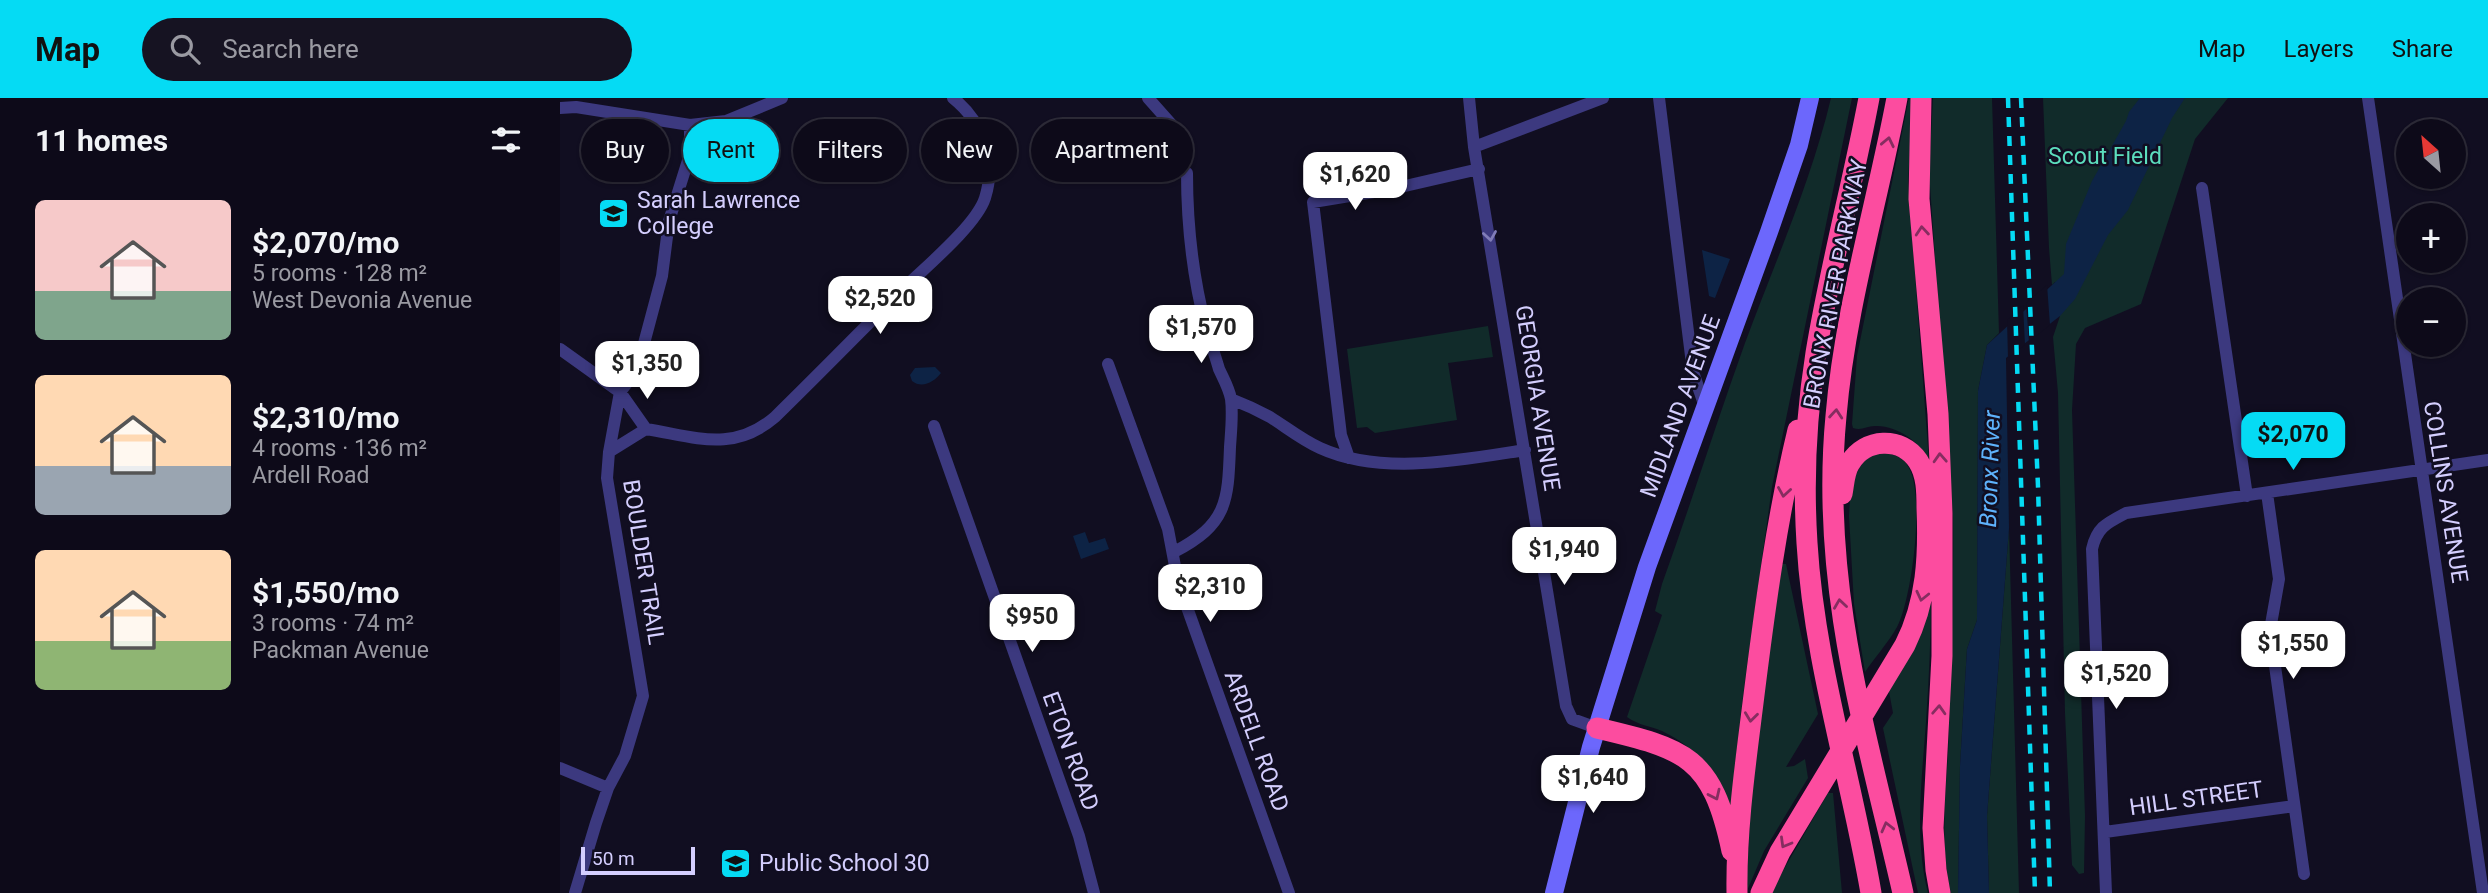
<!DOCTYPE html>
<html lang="en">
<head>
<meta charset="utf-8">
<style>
  :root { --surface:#0d0a19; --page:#161322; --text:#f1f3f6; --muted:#9a9aa2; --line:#2d2b38; --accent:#05dbf4 }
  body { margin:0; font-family:Roboto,sans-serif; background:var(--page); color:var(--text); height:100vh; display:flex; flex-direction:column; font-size:26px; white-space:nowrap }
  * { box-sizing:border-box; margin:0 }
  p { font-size:23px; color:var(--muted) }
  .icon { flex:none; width:38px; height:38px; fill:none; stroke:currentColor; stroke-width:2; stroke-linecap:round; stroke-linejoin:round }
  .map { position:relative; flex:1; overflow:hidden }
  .panel { display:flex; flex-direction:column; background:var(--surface); width:560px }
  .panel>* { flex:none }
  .hud { position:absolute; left:21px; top:21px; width:665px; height:63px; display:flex; gap:14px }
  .needle { width:46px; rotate:333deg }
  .tools { position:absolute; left:1836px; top:21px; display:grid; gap:14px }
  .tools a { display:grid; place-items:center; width:70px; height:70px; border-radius:50%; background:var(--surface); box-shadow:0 2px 5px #0004,0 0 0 2px var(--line); font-size:35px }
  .scale { position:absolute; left:21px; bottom:18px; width:114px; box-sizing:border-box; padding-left:7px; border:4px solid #d4cefe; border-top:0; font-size:19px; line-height:24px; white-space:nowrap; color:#d4cefe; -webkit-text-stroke:5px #110e21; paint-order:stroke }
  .price { position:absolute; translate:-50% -60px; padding:0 16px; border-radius:14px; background:#fff; color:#222; font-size:23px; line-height:46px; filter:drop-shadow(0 2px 4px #0008) }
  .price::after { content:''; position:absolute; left:50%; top:42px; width:21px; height:16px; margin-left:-10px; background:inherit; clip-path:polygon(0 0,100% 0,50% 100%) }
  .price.selected { background:var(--accent); color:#111 }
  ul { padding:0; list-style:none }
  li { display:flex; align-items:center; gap:21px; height:175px; padding:0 35px }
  li span { display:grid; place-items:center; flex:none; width:196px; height:140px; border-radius:10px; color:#555 }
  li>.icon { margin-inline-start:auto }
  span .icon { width:84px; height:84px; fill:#fffc; stroke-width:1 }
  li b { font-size:30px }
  h2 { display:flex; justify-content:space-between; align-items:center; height:84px; padding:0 35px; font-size:30px }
  .chip { padding:0 24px; border-radius:32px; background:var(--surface); box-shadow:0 2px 5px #0004,0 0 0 2px var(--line); font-size:24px; line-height:63px }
  .chip.selected { background:var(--accent); color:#111 }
  header { display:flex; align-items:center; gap:42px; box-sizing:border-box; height:98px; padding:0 35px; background:var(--accent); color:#111 }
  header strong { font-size:33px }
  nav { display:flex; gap:38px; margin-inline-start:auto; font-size:24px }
  .search { width:490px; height:63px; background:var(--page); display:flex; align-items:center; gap:18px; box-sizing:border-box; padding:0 24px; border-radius:38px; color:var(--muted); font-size:26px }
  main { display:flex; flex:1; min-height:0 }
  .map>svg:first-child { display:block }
</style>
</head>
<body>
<header>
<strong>Map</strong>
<div class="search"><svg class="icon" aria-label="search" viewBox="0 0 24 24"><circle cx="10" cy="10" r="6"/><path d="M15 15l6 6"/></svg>Search here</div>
<nav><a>Map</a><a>Layers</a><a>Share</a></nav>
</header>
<main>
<section class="panel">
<h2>11 homes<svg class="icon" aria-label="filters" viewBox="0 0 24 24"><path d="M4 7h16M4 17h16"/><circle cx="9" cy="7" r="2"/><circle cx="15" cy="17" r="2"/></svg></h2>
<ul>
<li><span style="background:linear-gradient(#f6c9c9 65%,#7fa58c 0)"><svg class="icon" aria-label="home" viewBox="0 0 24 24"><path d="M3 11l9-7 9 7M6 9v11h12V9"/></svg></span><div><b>$2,070/mo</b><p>5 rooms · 128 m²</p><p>West Devonia Avenue</p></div></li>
<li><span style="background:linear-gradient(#ffd9b3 65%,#9aa5b1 0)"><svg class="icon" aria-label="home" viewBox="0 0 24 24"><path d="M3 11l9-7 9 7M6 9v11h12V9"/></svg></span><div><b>$2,310/mo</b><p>4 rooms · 136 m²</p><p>Ardell Road</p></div></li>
<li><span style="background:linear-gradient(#ffd9b3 65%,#8fb573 0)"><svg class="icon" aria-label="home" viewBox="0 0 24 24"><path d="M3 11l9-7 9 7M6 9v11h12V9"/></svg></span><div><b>$1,550/mo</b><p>3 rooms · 74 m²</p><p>Packman Avenue</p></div></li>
</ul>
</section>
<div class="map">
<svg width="1928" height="795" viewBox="0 0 1928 795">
  <rect width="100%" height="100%" fill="#110e21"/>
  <path fill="#112b2a" d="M 1271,0 L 1292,0 L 1212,389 L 1185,582 L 1174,674 L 1174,719 C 1155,679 1145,654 1102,633 C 1090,628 1078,627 1067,619 L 1102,517 L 1095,513 L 1102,486 C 1131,406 1156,325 1185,245 C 1215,164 1251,84 1271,0 Z
    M 1349,0 L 1353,0 L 1348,84 L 1369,363 C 1360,344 1337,327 1315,328 C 1306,328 1302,333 1293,330 L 1292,326 L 1297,258 Z
    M 1373,0 L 1432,0 L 1439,235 L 1427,247 L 1418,293 L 1417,522 L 1407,551 L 1400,668 L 1398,795 L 1391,795 C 1380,747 1385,704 1388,656 C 1391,577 1394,498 1393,419 L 1369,73 Z
    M 1483,0 L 1668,0 L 1635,41 L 1581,206 L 1525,230 L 1516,246 L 1512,312 L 1525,718 L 1524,775 L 1519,776 L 1512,767 L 1505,615 L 1498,295 L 1493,239 L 1500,218 L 1495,184 L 1492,187 L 1489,150 Z
    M 928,228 L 933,259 L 888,265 L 897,322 L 815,335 L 807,329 L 797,330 L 787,251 Z
    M 1317,355 C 1330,355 1343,357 1349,370 C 1365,398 1352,501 1337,529 C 1328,545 1315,559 1305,574 L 1294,506 L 1289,418 L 1291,384 L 1305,361 Z
    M 1449,430 L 1459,795 L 1429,795 L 1427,718 Z
    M 1220,466 L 1226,466 L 1258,616 L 1226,669 L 1234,668 L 1245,661 L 1248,680 L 1204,753 L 1186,795 L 1192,681 Z
    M 1371,495 C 1371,538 1369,581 1366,624 C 1362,680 1354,740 1368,795 L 1358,795 L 1323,630 L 1333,615 L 1328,588 Z
    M 1268,695 L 1273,695 L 1282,795 L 1210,795 Z"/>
  <path fill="#0d2345" d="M 1580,0 L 1625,0 L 1612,20 L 1568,112 L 1548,137 L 1515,201 L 1500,218 L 1446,260 L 1449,430 L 1427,718 L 1429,795 L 1398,795 L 1400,668 L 1407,551 L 1417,522 L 1418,293 L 1427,247 L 1504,176 L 1506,146 L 1532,83 L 1566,23 L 1569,14 Z
    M 1142,152 L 1170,161 L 1155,200 L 1149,198 Z
    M 375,269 L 381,275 C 374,284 362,291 352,283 L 350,277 L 355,270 Z
    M 525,434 L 529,445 L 545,440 L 549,451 L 521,461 L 513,438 Z"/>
  <path fill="#110e21" d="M 1487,187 L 1490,227 L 1469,244 L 1466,205 Z
    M 1463,207 L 1465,247 L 1448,260 L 1447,222 Z"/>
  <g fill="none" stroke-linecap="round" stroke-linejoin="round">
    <path stroke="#3c397f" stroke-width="12" d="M 588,0 L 620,36
      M 909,0 L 914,49 L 1006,608 L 1012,621 L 1037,630
      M 1099,0 L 1133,274 L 1145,309
      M 1808,0 L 1923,795
      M 0,10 L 16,9 L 130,27 L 166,23 L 222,0
      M 914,49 L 1043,0
      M 130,56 L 166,23
      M 1642,90 L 1687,398
      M 0,251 L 60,294 L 86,331
      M 548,266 L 608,431 L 618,484 L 729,795
      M 671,301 C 684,306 697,312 710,319 C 726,329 742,342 760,350 C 821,378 901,362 965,352
      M 374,328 L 519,738 L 534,795
      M 49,354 L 86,331 C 136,339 173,355 215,319 C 257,278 298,236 340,194 C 362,172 416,128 425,100 C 437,62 423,24 393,0
      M 789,360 L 781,337 L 753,104 L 832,91 L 919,71
      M 1707,395 L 1719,481 L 1710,532 L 1744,776
      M 614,454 C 667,426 668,405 670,349 C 671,334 673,316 671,301 C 669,290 663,280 659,271 C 655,257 650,243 646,230 C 633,180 627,127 627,75
      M 0,670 L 48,690
      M 1545,734 L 1734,708
      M 15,795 L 36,725 L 48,690 L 65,658 L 83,598 L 47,380 L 49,354 L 60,294 L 67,285 L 82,253 L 102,178 L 109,123 L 130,56 L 130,27
      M 1546,795 L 1532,451 C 1537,429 1547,425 1566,415 L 1928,362"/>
    <path stroke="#6c67fc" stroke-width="18" d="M 994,795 L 1031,649 L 1087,469 L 1209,134 L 1239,47 L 1250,0"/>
    <path stroke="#fc4c9f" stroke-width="21" d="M 1309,0 C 1293,85 1270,169 1256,255 C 1246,318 1243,382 1247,445 C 1254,564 1291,678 1311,795
      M 1337,0 C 1317,106 1285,211 1276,318 C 1260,487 1306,634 1343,795
      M 1361,0 L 1359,101 L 1378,316 L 1382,415 L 1382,558 L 1373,730 L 1376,772 L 1380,795
      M 1037,630 C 1126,651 1152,658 1172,753
      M 1177,795 C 1176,729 1186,662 1194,597 C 1205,509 1217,419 1238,332
      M 1201,795 L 1220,754 L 1345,547 C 1367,503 1369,458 1367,410 C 1367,394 1367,377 1358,363 C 1341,338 1305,340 1290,365 C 1284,374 1284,386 1282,396"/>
    <path stroke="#05dbf4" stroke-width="4.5" stroke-dasharray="10 9" stroke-linecap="butt" d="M 1448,0 L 1475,795
      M 1461,0 L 1478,388 L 1490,795"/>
  </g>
  <defs><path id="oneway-chevron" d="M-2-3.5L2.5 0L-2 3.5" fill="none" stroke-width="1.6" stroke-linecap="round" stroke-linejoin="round" transform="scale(1.75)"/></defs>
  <g stroke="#862d60">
    <use href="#oneway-chevron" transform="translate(1328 44) rotate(-78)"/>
    <use href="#oneway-chevron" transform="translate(1362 133) rotate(-95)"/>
    <use href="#oneway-chevron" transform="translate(1276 316) rotate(-85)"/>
    <use href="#oneway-chevron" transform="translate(1380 360) rotate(-93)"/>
    <use href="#oneway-chevron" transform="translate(1224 394) rotate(99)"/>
    <use href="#oneway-chevron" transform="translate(1362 498) rotate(103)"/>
    <use href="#oneway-chevron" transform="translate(1280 506) rotate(-98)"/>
    <use href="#oneway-chevron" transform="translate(1379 612) rotate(-87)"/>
    <use href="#oneway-chevron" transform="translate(1191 619) rotate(97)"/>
    <use href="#oneway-chevron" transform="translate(1155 697) rotate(65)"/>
    <use href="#oneway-chevron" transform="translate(1327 729) rotate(-104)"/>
    <use href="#oneway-chevron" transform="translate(1225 745) rotate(120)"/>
  </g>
  <use stroke="#807cb8" href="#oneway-chevron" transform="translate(930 138) rotate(81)"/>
  <defs>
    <symbol id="university-square" viewBox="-11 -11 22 22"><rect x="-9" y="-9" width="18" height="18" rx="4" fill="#05dbf4" stroke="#110e21"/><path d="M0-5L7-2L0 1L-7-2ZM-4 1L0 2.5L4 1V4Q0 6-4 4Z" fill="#111"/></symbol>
    <symbol id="school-square" viewBox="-11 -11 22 22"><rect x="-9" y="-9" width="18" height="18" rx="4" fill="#05dbf4" stroke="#110e21"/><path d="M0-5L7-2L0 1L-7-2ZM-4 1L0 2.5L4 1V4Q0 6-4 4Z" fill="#111"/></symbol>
  </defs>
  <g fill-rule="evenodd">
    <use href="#university-square" x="36" y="98" width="35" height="35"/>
    <use href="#school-square" x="158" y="748" width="35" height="35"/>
  </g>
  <g text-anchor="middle" stroke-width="5" stroke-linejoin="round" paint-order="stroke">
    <g font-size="23" fill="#5cddbd" stroke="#110e21">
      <text x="1545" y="66">Scout Field</text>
    </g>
    <g font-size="23" fill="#d4cefe" stroke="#110e21" text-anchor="start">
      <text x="77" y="110">Sarah Lawrence<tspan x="77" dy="26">College</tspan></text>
      <text x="199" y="773">Public School 30</text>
    </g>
    <g font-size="23" fill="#d4cefe" stroke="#110e21">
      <text transform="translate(1275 186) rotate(-79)" y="8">BRONX RIVER PARKWAY</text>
      <text transform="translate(978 300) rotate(81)" y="8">GEORGIA AVENUE</text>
      <text transform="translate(1120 308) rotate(-70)" y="8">MIDLAND AVENUE</text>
      <text transform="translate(1886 394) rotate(81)" y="8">COLLINS AVENUE</text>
      <text transform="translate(84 464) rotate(81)" y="8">BOULDER TRAIL</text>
      <text transform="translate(697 643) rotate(70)" y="8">ARDELL ROAD</text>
      <text transform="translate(511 653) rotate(70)" y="8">ETON ROAD</text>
      <text transform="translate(1636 700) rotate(-8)" y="8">HILL STREET</text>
    </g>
    <g font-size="24" font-style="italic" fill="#5eb2fc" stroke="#110e21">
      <text transform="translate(1430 371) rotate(-88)" y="8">Bronx River</text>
    </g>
  </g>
</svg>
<div class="tools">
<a><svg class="needle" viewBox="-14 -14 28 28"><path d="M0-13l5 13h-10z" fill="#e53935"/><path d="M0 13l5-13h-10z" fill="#9a9aa2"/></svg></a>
<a>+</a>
<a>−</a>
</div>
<div class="scale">50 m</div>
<b class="price" style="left:795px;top:114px">$1,620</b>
<b class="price" style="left:320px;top:238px">$2,520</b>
<b class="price" style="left:641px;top:267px">$1,570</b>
<b class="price" style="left:87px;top:303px">$1,350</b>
<b class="price selected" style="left:1733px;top:374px">$2,070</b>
<b class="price" style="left:1004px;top:489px">$1,940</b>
<b class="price" style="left:650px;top:526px">$2,310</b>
<b class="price" style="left:472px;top:556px">$950</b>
<b class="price" style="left:1733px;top:583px">$1,550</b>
<b class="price" style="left:1556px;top:613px">$1,520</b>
<b class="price" style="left:1033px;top:717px">$1,640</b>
<div class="hud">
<a class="chip">Buy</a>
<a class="chip selected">Rent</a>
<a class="chip">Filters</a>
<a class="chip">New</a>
<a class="chip">Apartment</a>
</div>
</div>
</main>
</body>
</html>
